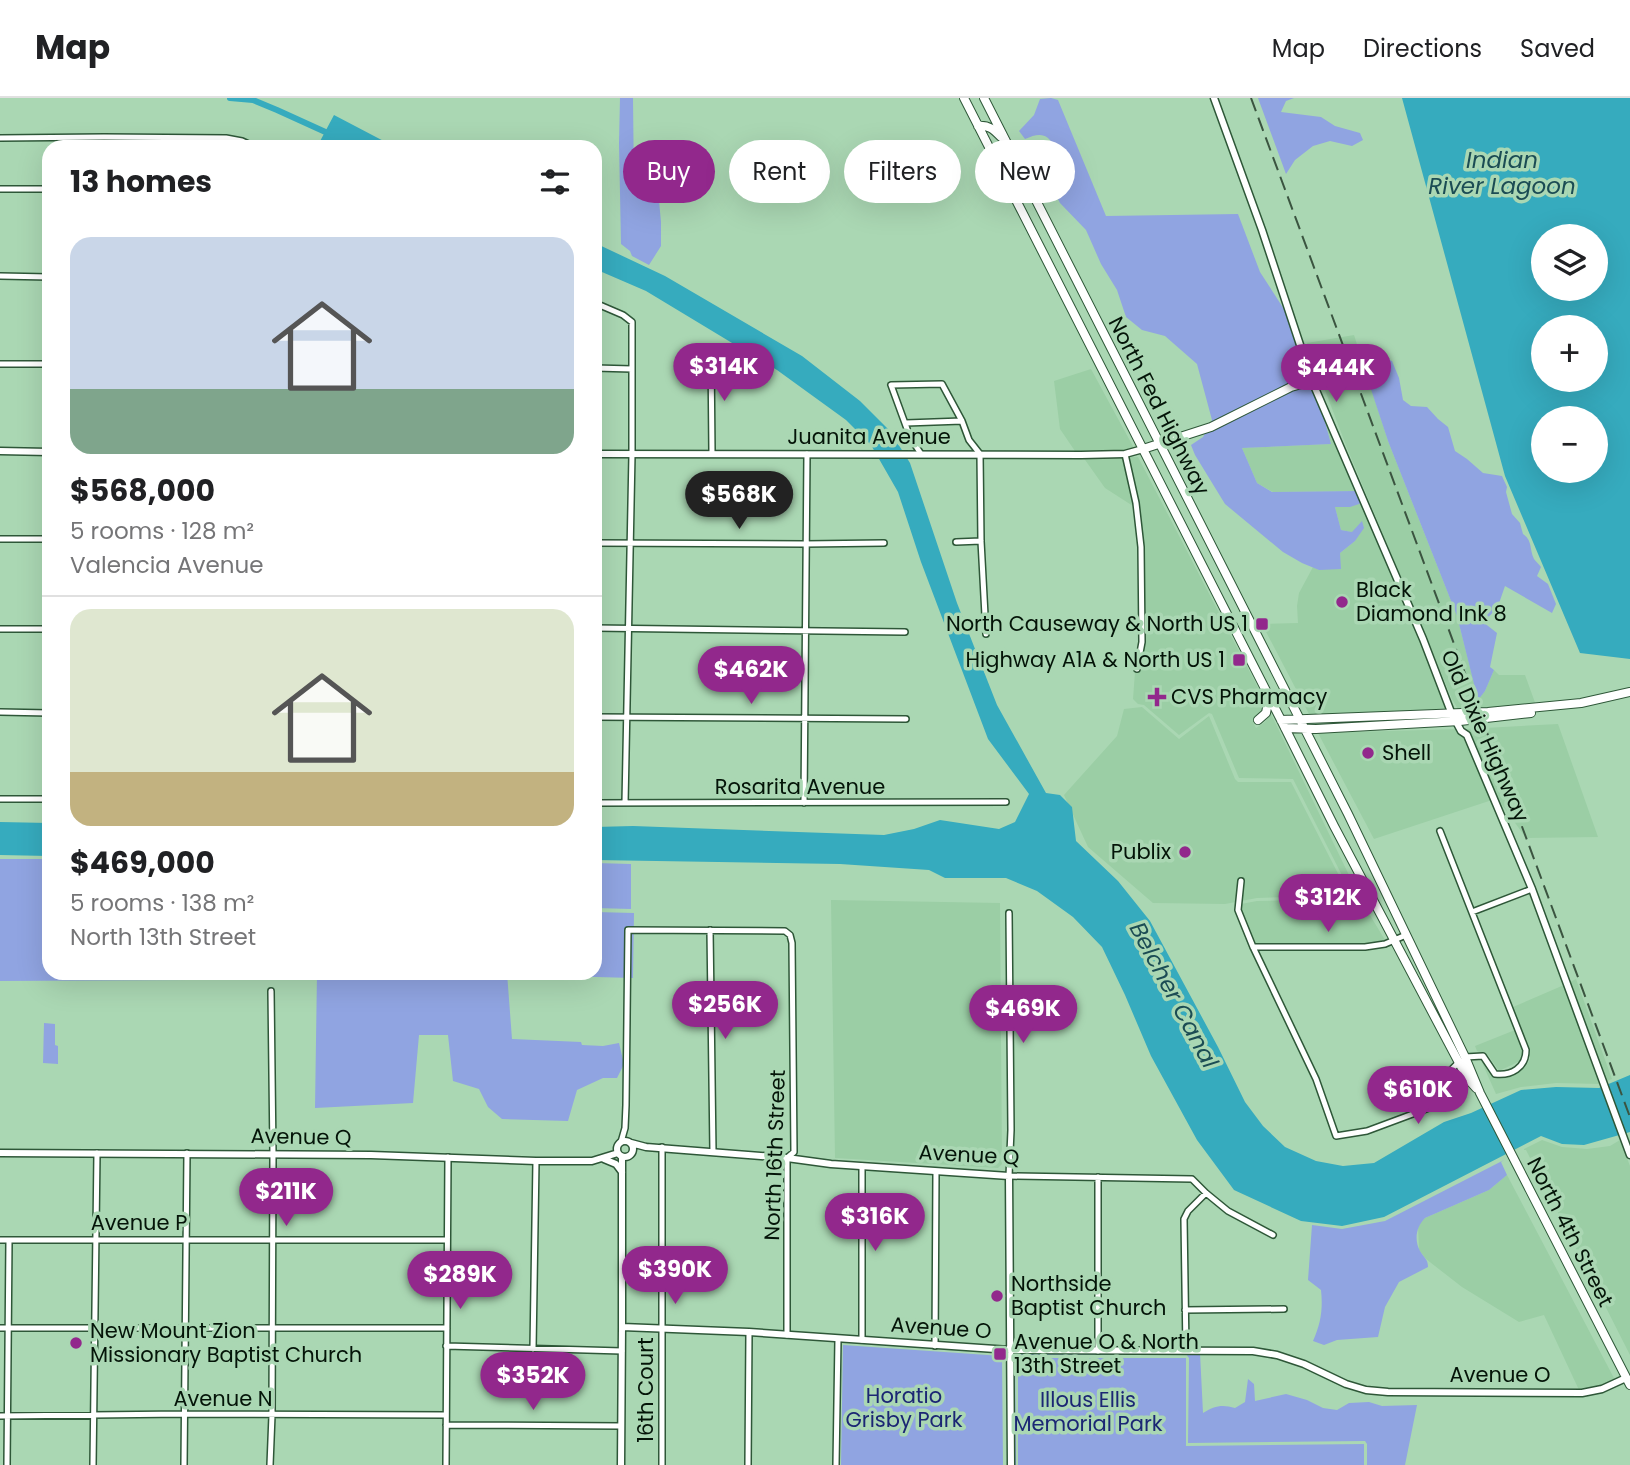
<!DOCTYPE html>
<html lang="en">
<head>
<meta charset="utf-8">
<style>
  :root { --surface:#fff; --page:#f2f2f2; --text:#202124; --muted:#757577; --line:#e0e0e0; --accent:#92288c }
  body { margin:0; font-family:Poppins,sans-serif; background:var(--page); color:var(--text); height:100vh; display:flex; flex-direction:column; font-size:26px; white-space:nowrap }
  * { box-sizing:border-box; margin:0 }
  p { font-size:23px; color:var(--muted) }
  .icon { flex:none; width:38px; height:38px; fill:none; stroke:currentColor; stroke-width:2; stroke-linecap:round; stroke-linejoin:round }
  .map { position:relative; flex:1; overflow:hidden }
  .side { position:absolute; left:42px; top:42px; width:560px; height:840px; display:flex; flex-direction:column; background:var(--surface); border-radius:21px; box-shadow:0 7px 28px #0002 }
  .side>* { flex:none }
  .banner { position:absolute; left:623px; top:42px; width:665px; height:63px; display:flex; gap:14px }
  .controls { position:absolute; left:1531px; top:126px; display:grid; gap:14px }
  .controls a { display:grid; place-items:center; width:77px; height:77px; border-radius:50%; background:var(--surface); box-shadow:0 7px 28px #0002; font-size:35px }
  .price { position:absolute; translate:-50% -60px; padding:0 16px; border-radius:24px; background:var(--accent); color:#fff; font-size:23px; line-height:46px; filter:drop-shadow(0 2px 4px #0008) }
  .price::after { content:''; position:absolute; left:50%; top:42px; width:21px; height:16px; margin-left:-10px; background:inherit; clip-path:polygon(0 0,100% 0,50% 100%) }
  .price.current { background:#222; color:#fff }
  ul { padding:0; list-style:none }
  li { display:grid; align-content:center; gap:14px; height:371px; padding:0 28px }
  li+li { border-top:2px solid var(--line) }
  li span { display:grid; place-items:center; height:217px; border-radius:21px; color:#555 }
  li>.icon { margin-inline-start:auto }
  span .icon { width:126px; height:126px; fill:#fffc; stroke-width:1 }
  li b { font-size:30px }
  h2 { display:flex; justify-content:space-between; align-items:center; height:84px; padding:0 28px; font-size:30px }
  .tag { padding:0 24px; border-radius:32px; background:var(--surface); box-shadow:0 7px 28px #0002; font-size:24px; line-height:63px }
  .tag.current { background:var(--accent); color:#fff }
  header { display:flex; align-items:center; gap:42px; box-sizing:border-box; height:98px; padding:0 35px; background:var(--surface); border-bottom:2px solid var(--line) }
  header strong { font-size:33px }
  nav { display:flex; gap:38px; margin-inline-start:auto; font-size:24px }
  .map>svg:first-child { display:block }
</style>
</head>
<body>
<header>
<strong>Map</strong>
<nav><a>Map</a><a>Directions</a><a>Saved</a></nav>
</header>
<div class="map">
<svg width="1630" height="1367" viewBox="0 0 1630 1367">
  <rect width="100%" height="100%" fill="#aad7b3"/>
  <path fill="#9bcea5" d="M 1354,237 L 1388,343 L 1457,518 L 1478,601 L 1485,593 L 1494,572 L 1499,577 L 1525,577 L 1537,610 L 1459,613 L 1452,601 L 1347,350 L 1307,245 Z
    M 1091,271 L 1111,308 L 1135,352 L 1075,353 L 1060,331 L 1054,283 Z
    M 1313,279 L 1452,614 L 1310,618 L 1262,526 L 1298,525 L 1297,508 L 1299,495 L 1313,469 L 1319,472 L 1355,443 L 1352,434 L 1341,432 L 1335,409 L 1350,409 L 1356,393 L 1273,394 L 1257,385 L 1242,350 L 1331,346 Z
    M 1083,359 L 1122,359 L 1133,408 L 1105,390 Z
    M 1128,359 L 1138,359 L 1266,605 L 1261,619 L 1253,624 L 1256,630 L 1265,624 L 1271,616 L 1362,804 L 1385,842 L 1365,847 L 1255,846 L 1241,811 L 1241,806 L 1257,803 L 1349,801 L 1352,797 L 1293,681 L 1239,680 L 1212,616 L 1209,615 L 1179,637 L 1144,607 L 1138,606 L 1133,601 L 1135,574 L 1139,574 L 1145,544 L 1145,511 L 1142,426 Z
    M 1142,609 L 1179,641 L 1209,618 L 1235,681 L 1238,684 L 1291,684 L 1349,797 L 1257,800 L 1225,806 L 1153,805 L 1088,749 L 1064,697 L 1117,638 L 1124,611 Z
    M 1558,626 L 1598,739 L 1526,740 L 1497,700 L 1466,631 Z
    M 1460,631 L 1492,702 L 1374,741 L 1318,635 Z
    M 831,802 L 1000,805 L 1002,1066 L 998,1070 L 835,1060 Z
    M 1576,881 L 1612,981 L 1607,983 L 1570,884 Z
    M 1564,887 L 1601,986 L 1556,985 L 1521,989 L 1496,996 L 1480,960 L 1484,962 L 1493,977 L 1498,980 L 1504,979 L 1526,968 L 1530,961 L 1530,952 L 1513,909 Z
    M 1515,932 L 1524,954 L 1522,962 L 1499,973 L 1488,957 L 1477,953 L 1475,948 Z
    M 1542,1042 L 1562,1049 L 1587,1051 L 1610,1048 L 1620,1042 L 1630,1068 L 1630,1257 L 1526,1052 L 1524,1052 L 1524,1051 Z
    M 1507,1077 L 1615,1282 L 1597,1289 L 1579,1292 L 1544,1217 L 1519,1224 L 1462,1189 L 1426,1161 L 1419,1152 L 1418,1127 L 1425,1120 L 1489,1092 Z"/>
  <path fill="#90a4e1" d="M 620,0 L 633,0 L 634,91 L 637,92 L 658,92 L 661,124 L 661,148 L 649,167 L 632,158 L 630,153 L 621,146 L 619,45 Z
    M 1051,0 L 1058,2 L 1106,118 L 1238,116 L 1260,174 L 1291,222 L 1313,279 L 1331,346 L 1242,350 L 1257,385 L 1272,394 L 1357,393 L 1362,405 L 1350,409 L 1335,409 L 1341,432 L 1352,434 L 1362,423 L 1364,430 L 1355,443 L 1340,455 L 1341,471 L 1319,472 L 1302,465 L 1283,454 L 1225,406 L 1195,357 L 1191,347 L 1203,339 L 1212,322 L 1197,266 L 1165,238 L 1142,232 L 1126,219 L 1117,192 L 1101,166 L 1086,132 L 1060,105 L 1045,76 L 1045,55 L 1054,49 C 1048,34 1038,35 1025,41 L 1019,33 L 1034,17 L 1040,1 Z
    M 1258,0 L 1294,0 L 1286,3 L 1281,14 L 1321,19 L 1335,28 L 1360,35 L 1363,42 L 1352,48 L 1330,43 L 1313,48 L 1295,62 L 1286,76 Z
    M 1379,258 L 1392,263 L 1399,280 L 1403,302 L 1411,308 L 1427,309 L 1438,321 L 1448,329 L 1455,353 L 1467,361 L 1483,375 L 1502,378 L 1507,389 L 1506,394 L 1512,416 L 1520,425 L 1523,436 C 1533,443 1529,451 1534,461 C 1536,464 1539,466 1541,469 L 1537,478 L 1548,486 L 1556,506 L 1552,515 L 1505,488 L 1497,511 L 1483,524 L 1497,535 L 1490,569 L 1494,572 L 1485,593 L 1478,602 L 1457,518 L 1388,343 L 1361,261 Z
    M 0,761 L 49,761 L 49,875 L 184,875 L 186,882 L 0,883 Z
    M 595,765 L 631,766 L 631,811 L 595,810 Z
    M 595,814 L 634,815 L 633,880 L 524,877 L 524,875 L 595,875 Z
    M 317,875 L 507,875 L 512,941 L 581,944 L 582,947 L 603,948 L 619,945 L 624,966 L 617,980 L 603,980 L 577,992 L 568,1023 L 502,1021 L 488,1009 L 479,991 L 453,983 L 448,937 L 419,937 L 413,1005 L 315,1010 Z
    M 44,925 L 55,926 L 55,947 L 58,948 L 58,966 L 43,965 Z
    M 1504,1062 L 1501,1064 L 1507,1077 L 1489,1092 L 1425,1120 C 1416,1129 1414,1142 1420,1153 C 1424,1160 1428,1161 1428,1169 L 1399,1184 L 1385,1209 L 1378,1239 L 1337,1242 L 1324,1247 L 1313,1243 C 1321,1225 1323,1211 1321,1192 L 1308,1182 L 1312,1127 L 1342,1131 L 1385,1123 Z
    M 843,1247 L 1002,1258 L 1003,1367 L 841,1367 Z
    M 1013,1255 L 1200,1255 L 1203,1315 C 1214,1308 1222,1306 1235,1310 L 1245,1304 L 1248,1281 L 1254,1286 L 1255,1303 L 1286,1296 L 1307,1302 L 1323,1310 L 1337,1312 L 1349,1305 L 1369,1304 L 1382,1308 L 1417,1307 L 1405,1367 L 1367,1367 L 1367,1346 L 1365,1343 L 1188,1345 L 1189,1260 L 1186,1256 L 1017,1257 L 1015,1260 L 1016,1367 L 1014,1367 Z
    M 1018,1260 L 1186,1260 L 1186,1348 L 1364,1346 L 1364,1367 L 1018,1367 Z"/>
  <path fill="#36abbe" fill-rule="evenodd" d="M 1402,0 L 1630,0 L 1630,561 L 1580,555 L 1505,378 ZM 1596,138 L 1596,191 L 1544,191 L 1544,138 ZM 1596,229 L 1596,282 L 1544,282 L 1544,229 ZM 1544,320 L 1596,320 L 1596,373 L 1544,373 Z
    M 334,17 L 395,49 L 323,49 L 318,47 Z
    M 595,145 L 665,178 L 802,258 L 860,303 L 890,333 L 910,365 L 957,505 L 997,607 L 1046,695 L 1060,697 L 1072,709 L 1076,743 L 1118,783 L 1150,823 L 1218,949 L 1245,1004 L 1263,1028 L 1285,1049 L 1316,1063 L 1343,1068 L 1374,1065 L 1444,1024 L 1471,1015 L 1521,992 L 1556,989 L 1599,990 L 1630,977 L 1630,1034 L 1584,1047 L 1562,1046 L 1541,1038 L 1384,1119 L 1342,1128 L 1301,1123 L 1234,1092 L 1197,1042 L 1151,958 L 1125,897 L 1102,849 L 1073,819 L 1037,793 L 1006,780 L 945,780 L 929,772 L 840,766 L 595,762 L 595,729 L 633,728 L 884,737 L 914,731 L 940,722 L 999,731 L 1015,724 L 1029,696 L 988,641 L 921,464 L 898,394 L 871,347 L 846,322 L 777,272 L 646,193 L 595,171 Z
    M 0,724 L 49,725 L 49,758 L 0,757 Z"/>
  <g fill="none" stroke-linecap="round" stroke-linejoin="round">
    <path stroke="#36abbe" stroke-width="6" d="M 230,0 L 253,2 L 277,12 L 332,37"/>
    <defs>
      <path id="minor" d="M 0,40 L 104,39 L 226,40 L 242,43 L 255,49
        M 0,91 L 49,91
        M 0,178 L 49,179
        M 595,205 L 623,217 L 632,224 L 632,356 L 625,705
        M 711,255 L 712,355
        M 0,266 L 49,266
        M 595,270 L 632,271
        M 906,325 L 962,323
        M 921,356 L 910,339 L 891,287 L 942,286 L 962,323 L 969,342 L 980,356 L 981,443 L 986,536
        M 1125,356 L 1136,405 L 1141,449 L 1142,544 L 1137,571
        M 0,441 L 49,441
        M 956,444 L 981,443
        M 595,445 L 805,446 L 884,445
        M 595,530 L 905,534
        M 0,531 L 49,531
        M 0,614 L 49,615
        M 595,619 L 906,621
        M 0,701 L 49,701
        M 595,705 L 1006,704
        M 804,705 L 807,356
        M 1440,733 L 1526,952 C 1526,970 1511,978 1495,976 L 1483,958 L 1465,959
        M 1241,783 L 1238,812 L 1253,849 L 1316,981 L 1336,1038 L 1367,1033 L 1445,1004 L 1450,996 L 1448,975 L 1459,964
        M 1472,814 L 1532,791
        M 1009,815 L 1011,1032 L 1009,1078 L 1192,1081 L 1206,1095 L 1228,1113 L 1273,1137
        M 710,832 L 713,1054
        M 1253,849 L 1365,849 L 1385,846 L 1406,837
        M 621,1044 L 625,1030 L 626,1007 L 628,832 L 785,833 L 790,837 L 792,845 L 794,1054 L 787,1060 L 787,1237
        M 0,1142 L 447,1142
        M 1185,1212 L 1284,1211
        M 0,1230 L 447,1230
        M 862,1242 L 862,1068
        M 446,1248 L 622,1253
        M 935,1248 L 936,1074
        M 533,1251 L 536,1063
        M 1186,1252 L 1184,1121 L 1188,1113 L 1206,1095
        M 1098,1253 L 1098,1079
        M 0,1318 L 184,1316 L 446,1317
        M 446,1327 L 621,1328
        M 7,1367 L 9,1142
        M 93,1367 L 97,1055
        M 184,1367 L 187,1055
        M 270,1367 L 272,1317 L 273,1056 L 271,893
        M 446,1367 L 448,1059
        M 662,1367 L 662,1049
        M 748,1367 L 749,1234
        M 836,1367 L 838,1241"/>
      <path id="tertiary" d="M 1214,0 L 1262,132 L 1312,283 L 1423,541 L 1451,614 L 1461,633 L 1467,637 L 1532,791 L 1630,1057
        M 0,353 L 49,354
        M 595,356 L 1081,357 L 1125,356 L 1143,351
        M617 1051a8 8 0 1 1 16 0a8 8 0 1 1-16 0Z
        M 631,1045 L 646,1049 L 787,1060 L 831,1066 L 1009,1078 L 1011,1367
        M 0,1055 L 371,1057 L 536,1063 L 592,1063 L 618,1055
        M 604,1061 L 616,1066 L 622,1074
        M 622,1229 L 749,1234 L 1010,1252 L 1253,1253 L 1277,1257 L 1304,1266 L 1346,1286 L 1366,1292 L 1388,1294 L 1582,1295 L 1602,1291 L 1626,1280
        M 621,1367 L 622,1229 L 622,1059"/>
      <path id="primary" d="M 964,0 L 1281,622 L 1334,728 L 1467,980 L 1476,990
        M 984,0 L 1348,716 L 1465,959 L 1480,995 L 1630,1287
        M 978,28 C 989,27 993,31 1001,39
        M 1143,351 L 1211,329 L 1291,289 L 1312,283
        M 1258,622 L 1266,615 L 1269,599
        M 1281,622 L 1488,614 L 1581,605 L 1630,594
        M 1285,630 L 1316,631 L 1460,623 L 1531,615"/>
    </defs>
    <use href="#minor" stroke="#2e5738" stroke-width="8"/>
    <use href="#tertiary" stroke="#2e5738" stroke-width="9"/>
    <use href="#primary" stroke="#2e5738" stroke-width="10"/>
    <use href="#minor" stroke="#fff" stroke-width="5"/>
    <use href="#tertiary" stroke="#fff" stroke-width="6"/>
    <use href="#primary" stroke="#fff" stroke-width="8"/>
    <path stroke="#3b5440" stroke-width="2" stroke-dasharray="14 7" stroke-linecap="butt" d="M 1251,0 L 1630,1019"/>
  </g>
  <g fill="#92288c" stroke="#aad7b3" stroke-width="2.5">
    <circle cx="1342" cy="504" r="7"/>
    <rect x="1255" y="519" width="14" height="14" rx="3.5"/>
    <rect x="1232" y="555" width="14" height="14" rx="3.5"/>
    <path d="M1153.5 588.5h7v7h7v7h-7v7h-7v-7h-7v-7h7z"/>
    <circle cx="1368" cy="655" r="7"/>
    <circle cx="1185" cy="754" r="7"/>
    <circle cx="997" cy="1198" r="7"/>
    <circle cx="76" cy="1245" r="7"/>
    <rect x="993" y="1249" width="14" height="14" rx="3.5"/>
  </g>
  <g text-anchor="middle" stroke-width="7" stroke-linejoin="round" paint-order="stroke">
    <g font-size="21" fill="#041408" stroke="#aad7b3">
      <text transform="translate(1159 308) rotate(63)" y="7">North Fed Highway</text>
      <text x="869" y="346">Juanita Avenue</text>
      <text transform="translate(1485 638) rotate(66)" y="7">Old Dixie Highway</text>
      <text x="800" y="696">Rosarita Avenue</text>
      <text transform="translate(301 1039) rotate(1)" y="7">Avenue Q</text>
      <text transform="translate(775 1057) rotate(-88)" y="7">North 16th Street</text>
      <text transform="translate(969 1057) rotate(3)" y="7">Avenue Q</text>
      <text x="139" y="1132">Avenue P</text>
      <text transform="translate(1570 1134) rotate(63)" y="7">North 4th Street</text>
      <text transform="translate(941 1230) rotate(4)" y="7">Avenue O</text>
      <text x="1500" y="1284">Avenue O</text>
      <text transform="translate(646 1292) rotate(-90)" y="7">16th Court</text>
      <text x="223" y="1308">Avenue N</text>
    </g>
    <g font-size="21" fill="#041408" stroke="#aad7b3" text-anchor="start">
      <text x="1356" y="499">Black<tspan x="1356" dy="24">Diamond Ink 8</tspan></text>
      <text x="1248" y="533" text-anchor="end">North Causeway &amp; North US 1</text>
      <text x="1225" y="569" text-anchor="end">Highway A1A &amp; North US 1</text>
      <text x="1171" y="606">CVS Pharmacy</text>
      <text x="1382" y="662">Shell</text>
      <text x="1171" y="761" text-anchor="end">Publix</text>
      <text x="1011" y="1193">Northside<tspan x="1011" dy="24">Baptist Church</tspan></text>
      <text x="90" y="1240">New Mount Zion<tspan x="90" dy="24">Missionary Baptist Church</tspan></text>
      <text x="1014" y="1251">Avenue O &amp; North<tspan x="1014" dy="24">13th Street</tspan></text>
    </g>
    <g font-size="21" fill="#1b2674" stroke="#aad7b3">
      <text x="904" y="1305">Horatio<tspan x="904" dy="24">Grisby Park</tspan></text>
      <text x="1088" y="1309">Illous Ellis<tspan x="1088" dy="24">Memorial Park</tspan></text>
    </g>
    <g font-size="23" font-style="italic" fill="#1b4c54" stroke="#aad7b3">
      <text x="1502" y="70">Indian<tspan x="1502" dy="26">River Lagoon</tspan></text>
      <text transform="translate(1174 897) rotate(62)" y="8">Belcher Canal</text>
    </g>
  </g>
</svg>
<div class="controls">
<a><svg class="icon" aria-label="layers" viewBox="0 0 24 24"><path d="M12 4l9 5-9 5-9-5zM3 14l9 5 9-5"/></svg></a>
<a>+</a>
<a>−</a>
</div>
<b class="price" style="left:724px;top:305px">$314K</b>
<b class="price" style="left:1336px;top:306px">$444K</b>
<b class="price current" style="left:739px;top:433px">$568K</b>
<b class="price" style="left:751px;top:608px">$462K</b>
<b class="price" style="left:1328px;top:836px">$312K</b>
<b class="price" style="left:725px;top:943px">$256K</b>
<b class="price" style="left:1023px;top:947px">$469K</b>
<b class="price" style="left:1418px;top:1028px">$610K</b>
<b class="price" style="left:286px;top:1130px">$211K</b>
<b class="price" style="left:875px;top:1155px">$316K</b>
<b class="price" style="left:675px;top:1208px">$390K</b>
<b class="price" style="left:460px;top:1213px">$289K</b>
<b class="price" style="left:533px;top:1314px">$352K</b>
<div class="banner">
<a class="tag current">Buy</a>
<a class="tag">Rent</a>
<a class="tag">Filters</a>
<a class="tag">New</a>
</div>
<section class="side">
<h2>13 homes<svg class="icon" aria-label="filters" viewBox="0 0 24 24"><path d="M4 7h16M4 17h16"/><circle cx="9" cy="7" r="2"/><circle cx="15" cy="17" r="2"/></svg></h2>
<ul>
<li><span style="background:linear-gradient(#c9d6e8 70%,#7fa58c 0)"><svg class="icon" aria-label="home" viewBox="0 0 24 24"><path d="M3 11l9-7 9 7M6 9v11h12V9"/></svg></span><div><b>$568,000</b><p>5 rooms · 128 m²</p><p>Valencia Avenue</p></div></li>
<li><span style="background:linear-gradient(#dfe7d0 75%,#c2b280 0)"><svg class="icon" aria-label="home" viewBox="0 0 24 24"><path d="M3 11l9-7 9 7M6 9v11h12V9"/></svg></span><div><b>$469,000</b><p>5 rooms · 138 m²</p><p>North 13th Street</p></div></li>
</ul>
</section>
</div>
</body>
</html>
